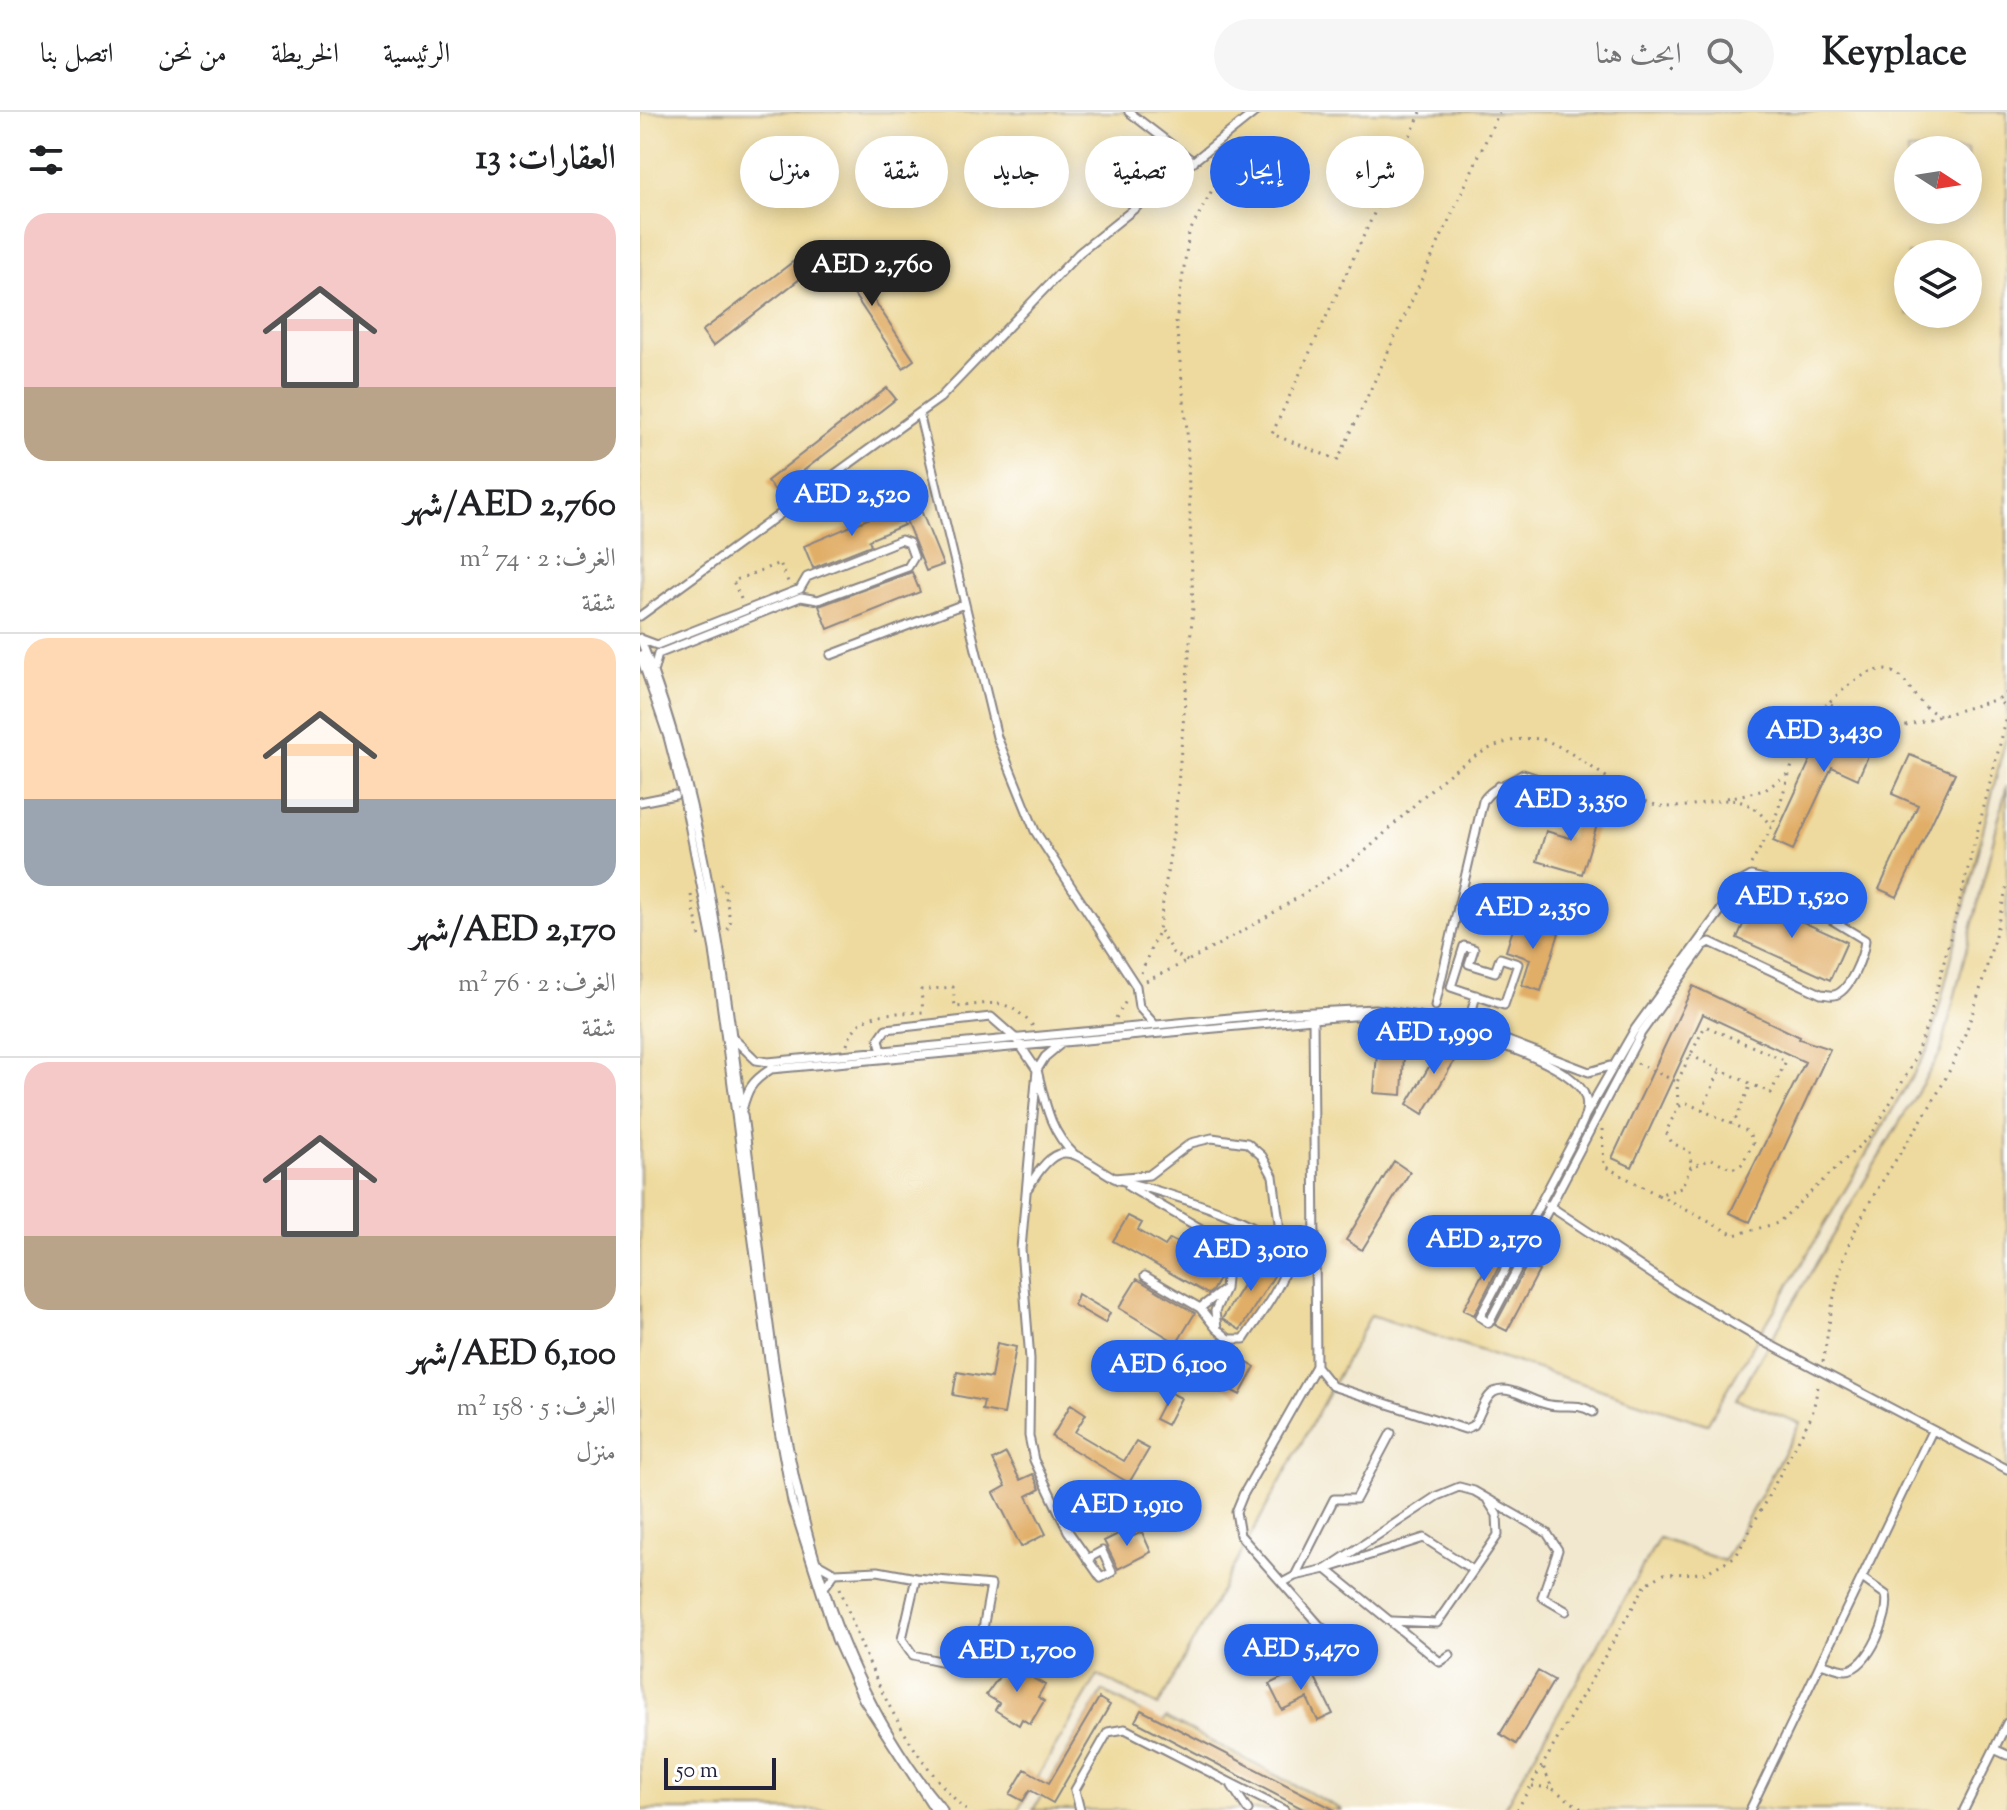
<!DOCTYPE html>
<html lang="ar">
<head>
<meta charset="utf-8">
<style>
  :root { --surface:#fff; --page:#f6f6f6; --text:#202124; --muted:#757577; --line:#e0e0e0; --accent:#2563eb }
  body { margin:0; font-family:"Sorts Mill Goudy",Amiri,serif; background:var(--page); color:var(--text); direction:rtl; height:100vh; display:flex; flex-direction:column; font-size:30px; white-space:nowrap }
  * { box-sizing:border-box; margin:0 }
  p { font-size:26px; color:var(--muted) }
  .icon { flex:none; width:44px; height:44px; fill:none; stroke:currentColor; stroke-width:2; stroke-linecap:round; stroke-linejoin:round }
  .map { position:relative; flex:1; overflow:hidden; direction:ltr }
  .panel { display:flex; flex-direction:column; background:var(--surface); width:640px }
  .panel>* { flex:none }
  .guide { position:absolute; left:24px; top:24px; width:760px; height:72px; direction:rtl; display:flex; gap:16px }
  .needle { width:52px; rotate:102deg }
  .fabs { position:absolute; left:1254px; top:24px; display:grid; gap:16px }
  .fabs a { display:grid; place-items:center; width:88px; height:88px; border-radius:50%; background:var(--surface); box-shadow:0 4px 20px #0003; font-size:40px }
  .scale { position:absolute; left:24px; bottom:20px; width:112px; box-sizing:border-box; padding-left:8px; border:4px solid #22223b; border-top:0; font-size:22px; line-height:28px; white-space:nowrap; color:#22223b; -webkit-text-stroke:6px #fff; paint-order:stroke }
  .price { position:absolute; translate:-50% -68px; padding:0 18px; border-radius:28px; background:var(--accent); color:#fff; font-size:26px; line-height:52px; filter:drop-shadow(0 2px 4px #0008) }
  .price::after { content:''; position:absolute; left:50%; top:48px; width:24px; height:18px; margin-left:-12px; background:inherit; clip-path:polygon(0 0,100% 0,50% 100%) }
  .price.on { background:#222; color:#fff }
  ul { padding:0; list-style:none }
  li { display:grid; align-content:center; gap:16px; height:424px; padding:0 24px }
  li+li { border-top:2px solid var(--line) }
  li span { display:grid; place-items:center; height:248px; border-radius:24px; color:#555 }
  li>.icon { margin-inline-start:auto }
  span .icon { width:144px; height:144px; fill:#fffc; stroke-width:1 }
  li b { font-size:34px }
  h2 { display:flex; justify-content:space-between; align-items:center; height:96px; padding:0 24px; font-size:34px }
  .tag { padding:0 28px; border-radius:36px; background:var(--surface); box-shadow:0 4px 20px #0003; font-size:28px; line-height:72px }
  .tag.on { background:var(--accent); color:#fff }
  header { display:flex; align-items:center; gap:48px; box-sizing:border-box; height:112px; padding:0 40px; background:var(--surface); border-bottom:2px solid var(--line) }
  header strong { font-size:38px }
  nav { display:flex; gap:44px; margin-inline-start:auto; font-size:28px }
  .search { width:560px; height:72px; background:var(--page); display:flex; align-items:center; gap:20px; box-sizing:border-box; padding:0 28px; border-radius:44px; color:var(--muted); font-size:30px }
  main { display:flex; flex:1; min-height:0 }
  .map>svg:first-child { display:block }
</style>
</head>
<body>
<header>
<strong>Keyplace</strong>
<div class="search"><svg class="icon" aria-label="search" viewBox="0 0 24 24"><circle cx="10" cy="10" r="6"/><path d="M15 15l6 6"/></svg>ابحث هنا</div>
<nav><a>الرئيسية</a><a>الخريطة</a><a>من نحن</a><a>اتصل بنا</a></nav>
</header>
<main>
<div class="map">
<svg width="1367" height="1698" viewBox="0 0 1367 1698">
  <rect width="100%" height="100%" fill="#fff"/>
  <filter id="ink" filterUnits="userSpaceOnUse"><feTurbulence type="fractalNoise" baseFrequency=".0125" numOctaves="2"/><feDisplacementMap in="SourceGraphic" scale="16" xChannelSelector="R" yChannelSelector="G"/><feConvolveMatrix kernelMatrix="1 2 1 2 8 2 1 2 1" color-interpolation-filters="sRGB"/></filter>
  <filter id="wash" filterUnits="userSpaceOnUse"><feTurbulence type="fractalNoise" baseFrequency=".006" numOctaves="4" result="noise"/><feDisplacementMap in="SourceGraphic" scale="32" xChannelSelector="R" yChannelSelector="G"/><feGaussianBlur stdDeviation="1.8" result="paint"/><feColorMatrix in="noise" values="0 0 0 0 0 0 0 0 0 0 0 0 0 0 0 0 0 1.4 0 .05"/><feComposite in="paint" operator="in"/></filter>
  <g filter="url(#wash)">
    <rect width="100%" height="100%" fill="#f2e8cf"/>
    <path fill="#eeda9e" stroke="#887e6c" stroke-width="2" fill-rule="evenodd" d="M 0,0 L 1367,0 L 1367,622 L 1289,936 L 1067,1312 L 731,1203 L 518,1594 L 458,1563 L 378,1698 L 0,1698 ZM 1268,38 L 1328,38 L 1328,98 L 1268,98 ZM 1268,142 L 1328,142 L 1328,202 L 1268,202 Z
      M 1367,673 L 1367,1698 L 863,1698 L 1019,1426 L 1084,1449 L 1160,1311 L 1096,1287 L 1301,940 Z
      M 463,1579 L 522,1611 L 526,1606 L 702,1698 L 393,1698 Z"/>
    <g id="blocks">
      <path fill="#e1ae67" d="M 200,137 L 274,248 L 263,256 L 189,145 Z
        M 154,149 L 165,163 L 73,234 L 62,219 Z
        M 247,276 L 256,287 L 136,380 L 127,369 Z
        M 256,395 L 264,413 L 229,428 L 231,433 L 173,456 L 164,434 Z
        M 280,396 L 303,453 L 286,459 L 264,403 Z
        M 272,460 L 280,480 L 188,517 L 179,494 Z
        M 1191,603 L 1235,628 L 1218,667 L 1192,655 L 1153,738 L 1133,729 Z
        M 1270,643 L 1315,661 L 1257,785 L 1239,777 L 1278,693 L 1252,682 Z
        M 940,693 L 961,700 L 942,762 L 897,749 L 906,719 L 930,726 Z
        M 1114,788 L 1207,830 L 1190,868 L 1097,826 Z
        M 876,808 L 919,821 L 901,879 L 882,873 L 890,847 L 866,839 Z
        M 1053,874 L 1160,925 L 1159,927 L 1190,937 L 1110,1110 L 1090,1101 L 1165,950 L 1063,902 L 992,1055 L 972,1046 Z
        M 806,926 L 822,936 L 783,1002 L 767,992 Z
        M 737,941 L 764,942 L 762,983 L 734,981 Z
        M 754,1049 L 770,1060 L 722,1138 L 706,1128 Z
        M 488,1104 L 502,1111 L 498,1118 L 525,1134 L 530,1127 L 580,1155 L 579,1167 L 572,1179 L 568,1182 L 473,1129 Z
        M 855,1138 L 865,1143 L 834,1203 L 823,1198 Z
        M 622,1143 L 639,1156 L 600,1218 L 582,1207 Z
        M 887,1153 L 899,1159 L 867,1219 L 855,1213 Z
        M 497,1167 L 555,1201 L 537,1231 L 479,1196 Z
        M 438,1182 L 470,1201 L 465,1211 L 434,1193 Z
        M 357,1231 L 376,1235 L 364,1302 L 342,1298 L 344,1289 L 313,1283 L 317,1260 L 351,1266 Z
        M 582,1238 L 615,1255 L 600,1283 L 546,1254 L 553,1241 L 574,1253 Z
        M 529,1280 L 541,1286 L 527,1313 L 515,1307 Z
        M 431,1292 L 446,1302 L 435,1320 L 484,1349 L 496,1330 L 509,1337 L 489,1371 L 412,1325 Z
        M 366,1341 L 380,1368 L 393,1362 L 400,1377 L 387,1384 L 406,1422 L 381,1435 L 354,1381 L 366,1374 L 353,1348 Z
        M 490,1416 L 494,1424 L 502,1420 L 511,1440 L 478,1457 L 464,1429 Z
        M 369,1551 L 384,1560 L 387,1555 L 398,1562 L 394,1567 L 405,1573 L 398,1585 L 404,1589 L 390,1612 L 382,1607 L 379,1613 L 355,1598 L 359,1591 L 346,1583 Z
        M 669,1553 L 693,1602 L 678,1609 L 667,1586 L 642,1598 L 629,1572 Z
        M 898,1559 L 914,1568 L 876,1632 L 860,1622 Z
        M 459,1586 L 470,1593 L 413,1691 L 390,1678 L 383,1689 L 370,1682 L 385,1657 L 409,1671 Z
        M 501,1598 L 695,1698 L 665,1698 L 495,1609 Z"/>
    </g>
  </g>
  <g filter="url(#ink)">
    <use href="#blocks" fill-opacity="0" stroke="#8a8585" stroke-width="2"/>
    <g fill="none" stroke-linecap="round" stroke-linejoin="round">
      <defs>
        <path id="service" d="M 489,0 L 554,50
          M 0,504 L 279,301
          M 0,526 C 60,674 80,834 101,991
          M 1,527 L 17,533 L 160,477 L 167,465 L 261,428 L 269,431 L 274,445 L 268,455 L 178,488 L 161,485 L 18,542 L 14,557
          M 0,543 L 28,625 L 44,687 L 74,838 L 137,1308 L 152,1390 L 196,1527 L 223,1587 L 295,1698
          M 191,543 L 324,492
          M 0,690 L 35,683
          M 824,834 L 834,837 L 829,852 L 855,860 L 860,846 L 878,852 L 864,893 L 811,875 Z
          M 795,894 L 843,689 C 853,674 869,672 883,662 L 925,676 L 929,684 L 924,697 L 858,674
          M 673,906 L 676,1254 L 692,1274 L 825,1317 L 834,1313 C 840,1304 844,1286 854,1280 C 870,1272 893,1291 910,1293 C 925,1296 937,1290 953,1300
          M 821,911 L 830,906 L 836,883
          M 515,913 L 499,895 L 496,874 L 395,719 L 357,625 L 279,301 L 300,286 L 439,141 L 615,0
          M 94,927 L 116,948 L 128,950 L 632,902 L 735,897 L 821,911 L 949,960 L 970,954
          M 242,941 L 239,927 L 246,917 L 351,905 L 376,927 L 397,958 L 405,945 L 423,930
          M 103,1003 C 134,1234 144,1512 303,1698
          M 98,1012 C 107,984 104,974 131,957 L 684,906 C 701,905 717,903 734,904 C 775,906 936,943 946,987 C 949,999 942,1012 937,1022 L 840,1205 L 849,1211 L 1001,921 L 1063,834 L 1070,830 L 1181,882 C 1186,882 1190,884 1194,883 C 1210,880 1224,842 1225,828 L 1124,767 L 1111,764 L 1102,769 L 995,917 L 945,1004
          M 434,1042 C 409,1019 405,989 397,958 L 381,1137 L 390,1247 L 389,1324 L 394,1348 L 428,1419 L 461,1466 L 472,1460 L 462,1439 L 447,1447
          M 489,1075 L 577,1126 L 587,1155 L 585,1177 L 560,1196 L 576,1216
          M 388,1076 C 421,1021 431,1041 478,1068
          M 908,1093 L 1039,1180 L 1125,1230 L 1367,1357
          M 505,1164 L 560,1196
          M 585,1177 L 575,1199 L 577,1217 L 589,1227 L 604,1227 C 615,1210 646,1170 646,1151 C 647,1109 509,1078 474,1066 L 509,1063 L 551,1031 L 572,1026 L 607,1031 L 622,1044 L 633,1064 L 642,1134
          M 676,1254 L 603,1383 L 596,1400 L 600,1423 L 680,1514 L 724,1549
          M 179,1452 L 195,1461 L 186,1473
          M 833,1458 L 784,1426 L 686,1457 L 797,1384 L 819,1375 L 834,1379 L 907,1421 L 918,1438 L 902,1485 L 926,1499
          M 195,1461 L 238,1459 L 276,1466
          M 655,1464 L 686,1457 L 800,1550 L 810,1543
          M 276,1466 L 351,1473 L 338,1544 L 322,1554 L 273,1543 L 262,1527 Z
          M 642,1471 L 655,1464 L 694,1387 L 716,1387 L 751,1321
          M 752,1509 L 797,1511 L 858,1423 L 857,1403 L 848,1389
          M 1181,1551 C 1188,1553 1199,1558 1206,1558 C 1229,1557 1251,1502 1246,1483 L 1222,1466
          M 1354,1637 L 1367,1643
          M 592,1674 L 608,1698
          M 440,1698 L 435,1678 L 468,1620 L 485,1617 L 644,1698
          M 1110,1698 L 1292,1319
          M 1324,1698 L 1367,1611"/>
      </defs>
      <use href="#service" stroke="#8a8585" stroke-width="11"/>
      <path stroke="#8a8585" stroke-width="3" stroke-dasharray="2 6" stroke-linecap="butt" d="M 781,0 L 632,322 L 698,348 L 859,0
        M 101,487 L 93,469 L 140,451 L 149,472
        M 1367,581 L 1358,587 L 1367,598
        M 1300,604 C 1281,595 1277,585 1264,569 C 1240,540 1207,575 1188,591 L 1243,616 L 1259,616 L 1358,587
        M 1087,686 L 1125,678 L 1149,661
        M 1111,752 C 1118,740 1126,727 1132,714 C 1148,675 1155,620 1188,591
        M 80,772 L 84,774 L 91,814 L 86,819
        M 51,783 L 60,826
        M 520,819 L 533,841 L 549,850
        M 501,861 L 519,817 L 535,708 L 553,495 L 547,318 L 536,210 L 549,121 L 599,28
        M 506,869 C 576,837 642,797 706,754 C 761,716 826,619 900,627 C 923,630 983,681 1010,691 C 1056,708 1096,661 1131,715
        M 476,906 L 486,889
        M 207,933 C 217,897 251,902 283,900 L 281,878 L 313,875 L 315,895 C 354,891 366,884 394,915
        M 1050,943 L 1111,972 L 1093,1013
        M 997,951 L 1037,970
        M 1038,993 L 1037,970 L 1065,914 L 1146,949 L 1131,981 L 1111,972
        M 1062,998 L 1080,958
        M 962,1017 L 964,1054 L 1018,1083 L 1041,1076 L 1051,1055 L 1072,1047 L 1092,1057 L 1102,1052 L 1113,1031 L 1109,1020 L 1047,991 L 1038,995 L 1026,1020 L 1032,1031 L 1050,1039 L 1051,1055
        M 1018,1083 L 1094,1123 L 1138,1111 L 1232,1022 L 1271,955 L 1289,908 L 1367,605
        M 1183,1250 C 1189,1215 1193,1177 1205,1143 C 1228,1076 1288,1011 1317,942 C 1340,888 1354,829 1367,773
        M 200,1476 C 228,1556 263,1639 326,1698
        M 892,1674 L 912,1676 L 903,1654
        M 913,1677 L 943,1698
        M 877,1698 L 1006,1472 L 1024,1462 L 1065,1461 L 1096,1444 L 1172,1303 L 1179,1270"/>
      <use href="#service" stroke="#fff" stroke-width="7"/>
    </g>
  </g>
</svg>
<div class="fabs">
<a><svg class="needle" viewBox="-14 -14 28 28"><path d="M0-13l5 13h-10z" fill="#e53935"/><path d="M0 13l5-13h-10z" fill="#757577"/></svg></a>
<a><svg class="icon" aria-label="layers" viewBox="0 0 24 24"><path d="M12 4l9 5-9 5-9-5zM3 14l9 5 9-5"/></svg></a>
</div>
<div class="scale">50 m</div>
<b class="price on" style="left:232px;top:196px">AED 2,760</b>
<b class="price" style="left:212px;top:426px">AED 2,520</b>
<b class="price" style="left:1184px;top:662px">AED 3,430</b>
<b class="price" style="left:931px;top:731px">AED 3,350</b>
<b class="price" style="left:1152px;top:828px">AED 1,520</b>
<b class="price" style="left:893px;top:839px">AED 2,350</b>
<b class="price" style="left:794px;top:964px">AED 1,990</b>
<b class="price" style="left:844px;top:1171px">AED 2,170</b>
<b class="price" style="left:611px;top:1181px">AED 3,010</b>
<b class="price" style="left:528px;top:1296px">AED 6,100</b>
<b class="price" style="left:487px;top:1436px">AED 1,910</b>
<b class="price" style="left:661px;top:1580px">AED 5,470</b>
<b class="price" style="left:377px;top:1582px">AED 1,700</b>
<div class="guide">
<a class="tag">شراء</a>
<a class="tag on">إيجار</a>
<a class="tag">تصفية</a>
<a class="tag">جديد</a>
<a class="tag">شقة</a>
<a class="tag">منزل</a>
</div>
</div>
<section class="panel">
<h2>العقارات: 13<svg class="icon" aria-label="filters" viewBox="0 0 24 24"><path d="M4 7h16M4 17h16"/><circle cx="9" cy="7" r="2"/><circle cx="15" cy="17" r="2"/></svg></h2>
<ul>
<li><span style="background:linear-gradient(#f6c9c9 70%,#b9a48a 0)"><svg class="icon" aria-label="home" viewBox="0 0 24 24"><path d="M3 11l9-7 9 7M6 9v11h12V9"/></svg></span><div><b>AED 2,760/شهر</b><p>الغرف: 2 · 74 m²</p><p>شقة</p></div></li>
<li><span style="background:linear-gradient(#ffd9b3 65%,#9aa5b1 0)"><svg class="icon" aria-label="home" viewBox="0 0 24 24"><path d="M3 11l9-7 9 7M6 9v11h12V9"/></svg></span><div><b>AED 2,170/شهر</b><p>الغرف: 2 · 76 m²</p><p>شقة</p></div></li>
<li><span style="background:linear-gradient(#f6c9c9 70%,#b9a48a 0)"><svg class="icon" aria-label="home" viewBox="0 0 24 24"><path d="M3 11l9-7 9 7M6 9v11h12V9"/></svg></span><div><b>AED 6,100/شهر</b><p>الغرف: 5 · 158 m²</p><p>منزل</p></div></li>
</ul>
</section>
</main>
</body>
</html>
